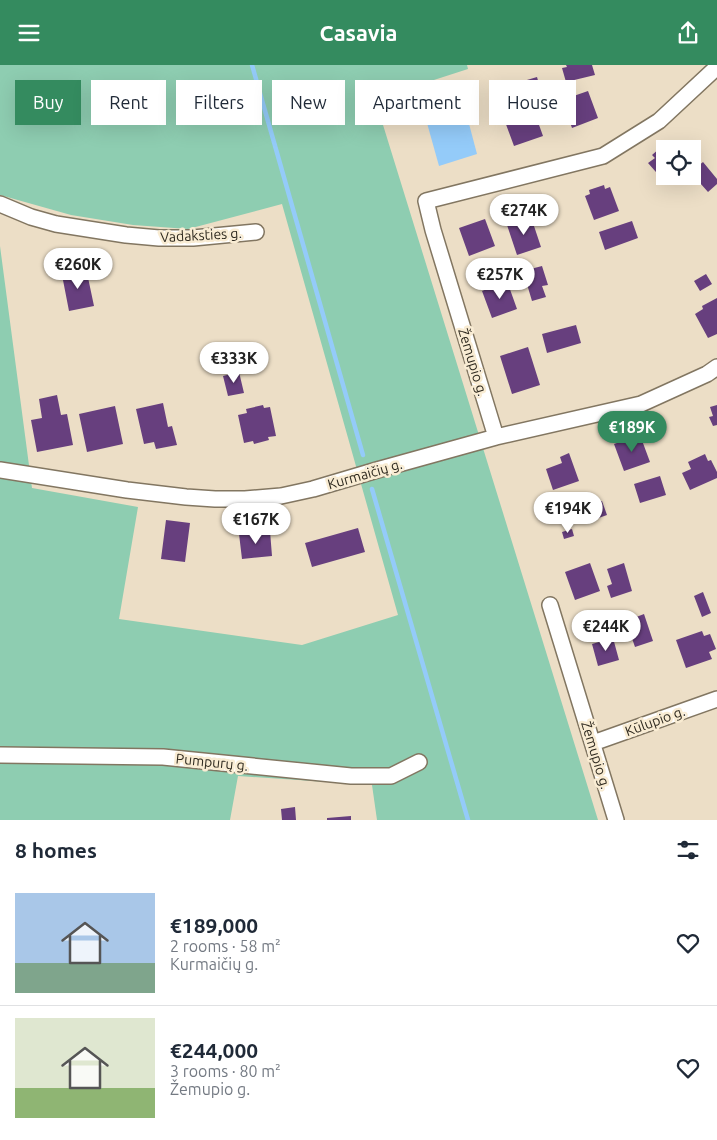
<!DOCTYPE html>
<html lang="en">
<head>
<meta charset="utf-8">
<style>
  :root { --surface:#fff; --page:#f2f2f3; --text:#1f2937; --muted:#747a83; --line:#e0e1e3; --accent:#348b5f }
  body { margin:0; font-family:Ubuntu,sans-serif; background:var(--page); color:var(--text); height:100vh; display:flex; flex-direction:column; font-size:19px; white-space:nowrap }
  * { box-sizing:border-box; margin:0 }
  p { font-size:16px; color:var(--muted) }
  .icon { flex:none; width:28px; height:28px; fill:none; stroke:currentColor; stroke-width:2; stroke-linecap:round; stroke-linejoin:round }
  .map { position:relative; height:755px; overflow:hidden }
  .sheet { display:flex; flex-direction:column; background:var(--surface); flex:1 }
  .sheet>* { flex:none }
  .guide { position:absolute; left:15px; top:15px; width:688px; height:45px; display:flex; gap:10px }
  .controls { position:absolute; left:656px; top:75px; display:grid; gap:10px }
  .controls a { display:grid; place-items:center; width:45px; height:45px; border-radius:0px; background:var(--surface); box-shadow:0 5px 20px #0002; font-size:25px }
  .price { position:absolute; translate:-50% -42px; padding:0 11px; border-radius:18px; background:#fff; color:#222; font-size:16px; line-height:32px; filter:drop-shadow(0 1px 2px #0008) }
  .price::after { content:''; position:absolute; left:50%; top:30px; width:15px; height:11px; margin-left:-8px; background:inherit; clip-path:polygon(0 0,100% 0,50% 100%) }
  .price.active { background:var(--accent); color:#fff }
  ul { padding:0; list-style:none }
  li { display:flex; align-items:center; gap:15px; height:125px; padding:0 15px }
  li+li { border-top:1px solid var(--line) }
  li span { display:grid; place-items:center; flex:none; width:140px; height:100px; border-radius:0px; color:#555 }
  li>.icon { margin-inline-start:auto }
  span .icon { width:60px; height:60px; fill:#fffc; stroke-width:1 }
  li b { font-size:21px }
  h2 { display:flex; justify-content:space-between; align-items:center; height:60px; padding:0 15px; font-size:21px }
  .tag { padding:0 18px; border-radius:0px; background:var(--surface); box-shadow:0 5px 20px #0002; font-size:18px; line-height:45px }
  .tag.active { background:var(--accent); color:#fff }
  header { display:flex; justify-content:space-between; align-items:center; height:65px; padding:0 15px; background:var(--accent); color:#fff; font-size:22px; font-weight:700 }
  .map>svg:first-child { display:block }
</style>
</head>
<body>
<header><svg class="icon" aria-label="menu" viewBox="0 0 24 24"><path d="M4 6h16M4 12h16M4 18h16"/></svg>Casavia<svg class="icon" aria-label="share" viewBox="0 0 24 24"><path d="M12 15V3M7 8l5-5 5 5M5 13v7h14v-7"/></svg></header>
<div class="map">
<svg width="717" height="755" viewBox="0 0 717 755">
  <rect width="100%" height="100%" fill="#ecdec6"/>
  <path fill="#8ecdb1" d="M 0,0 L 467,0 L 468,4 L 375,34 L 598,755 L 377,755 L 372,720 L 238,711 L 230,755 L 0,755 L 0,181 L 32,423 L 138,442 L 119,554 L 302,580 L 398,550 L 282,139 L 188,164 L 133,160 L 71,150 L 0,130 Z"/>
  <path fill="#94cbf9" d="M 459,21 L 477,89 L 439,101 L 420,33 Z"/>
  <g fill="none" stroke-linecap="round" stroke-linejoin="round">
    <path stroke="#94cbf9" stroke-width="4.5" d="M 252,0 L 363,390
      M 372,424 L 468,755"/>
  </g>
  <path fill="#673f7e" d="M 566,0 L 592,0 L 595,10 L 566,17 L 562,3 L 567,2 Z
    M 537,12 L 541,26 L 514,34 L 510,20 Z
    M 588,26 L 598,53 L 572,63 L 562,35 Z
    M 533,43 L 543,71 L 514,81 L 504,54 Z
    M 668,81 L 670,84 L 665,84 L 665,111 L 668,111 L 663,115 L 648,98 L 655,93 L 652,90 L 660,83 L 662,86 Z
    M 703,97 L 717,114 L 717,119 L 708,127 L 692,109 L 692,106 Z
    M 604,120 L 605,124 L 610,122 L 619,146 L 594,155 L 585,131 L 590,129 L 589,125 Z
    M 531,152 L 541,182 L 517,190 L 507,160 Z
    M 485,154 L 495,181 L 469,191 L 459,163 Z
    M 632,156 L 638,173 L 605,185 L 599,167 Z
    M 542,201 L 548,220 L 542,221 L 546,232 L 532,236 L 523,206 Z
    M 86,203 L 94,241 L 69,246 L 62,210 L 74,208 L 74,205 Z
    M 706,209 L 712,219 L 700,226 L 694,216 Z
    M 507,216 L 517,244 L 492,253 L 482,226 Z
    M 717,233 L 717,269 L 708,273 L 695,249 L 703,244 L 702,241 Z
    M 576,260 L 581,278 L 547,288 L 542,269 Z
    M 528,282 L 540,320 L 512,329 L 500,291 Z
    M 239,307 L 244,328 L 228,331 L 223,311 Z
    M 57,330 L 61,350 L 67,349 L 73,380 L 37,387 L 31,355 L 42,353 L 39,334 Z
    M 163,338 L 168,362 L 172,361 L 177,380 L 156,384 L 154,377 L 144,379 L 136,344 Z
    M 263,340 L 264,343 L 270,342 L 276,371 L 268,372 L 269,375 L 254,379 L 253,376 L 244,378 L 238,350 L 247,348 L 246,344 Z
    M 717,340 L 717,360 L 713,361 L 709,352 L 713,351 L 710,342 Z
    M 115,341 L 123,379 L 87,387 L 79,349 Z
    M 640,370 L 650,397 L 624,406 L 614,379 Z
    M 569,388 L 579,416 L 553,425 L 546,404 L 562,398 L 560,392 Z
    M 705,389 L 708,396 L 711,395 L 717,407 L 717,413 L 690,425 L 682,408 L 691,404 L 688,397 Z
    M 660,411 L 666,430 L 640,438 L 634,419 Z
    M 602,436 L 607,450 L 593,455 L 588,440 Z
    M 166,455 L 190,458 L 185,497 L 161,494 Z
    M 358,463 L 365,487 L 312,502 L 305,478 Z
    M 572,464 L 574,471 L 564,474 L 562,467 Z
    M 270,466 L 272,491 L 242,494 L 239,469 Z
    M 590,498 L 600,526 L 575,535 L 565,507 Z
    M 624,498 L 632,526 L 611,533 L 607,521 L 612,519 L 607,504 Z
    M 703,527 L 711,548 L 702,552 L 694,531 Z
    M 644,549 L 653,576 L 635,582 L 626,556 Z
    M 702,566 L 704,571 L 710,569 L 716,584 L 709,587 L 712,594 L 686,603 L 676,575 Z
    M 613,573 L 619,595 L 598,601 L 592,579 Z
    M 295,742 L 296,755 L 282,755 L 281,744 Z
    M 351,751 L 351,755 L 327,755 L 327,753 Z"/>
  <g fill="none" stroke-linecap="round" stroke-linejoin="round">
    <defs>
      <path id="minor" d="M 0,139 L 31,152 L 56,159 L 126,170 L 159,173 L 193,173 L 256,167
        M 496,372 L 433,165 L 426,136 L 603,91 L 659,56 L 717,2
        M 0,405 L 127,425 L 186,432 L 215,434 L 245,434 L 281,431 L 313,424 L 377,405 L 496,372 L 641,339 L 707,309 L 717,302
        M 550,540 L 616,755
        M 593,678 L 717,634
        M 0,690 L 163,692 L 351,711 L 391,711 L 419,697"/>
    </defs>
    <use href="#minor" stroke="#827661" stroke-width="18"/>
    <use href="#minor" stroke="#fff" stroke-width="15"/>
  </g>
  <g text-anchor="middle" stroke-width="5" stroke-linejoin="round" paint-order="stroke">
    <g font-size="14" fill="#2d281e" stroke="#f9ecd3">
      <text transform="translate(201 170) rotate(-3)" y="5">Vadaksties g.</text>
      <text transform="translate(473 297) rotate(73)" y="5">Žemupio g.</text>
      <text transform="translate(365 409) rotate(-16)" y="5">Kurmaičių g.</text>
      <text transform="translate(655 656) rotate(-20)" y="5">Kūlupio g.</text>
      <text transform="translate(596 690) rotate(73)" y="5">Žemupio g.</text>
      <text transform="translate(212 697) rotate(6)" y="5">Pumpurų g.</text>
    </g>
  </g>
</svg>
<div class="controls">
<a><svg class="icon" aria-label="locate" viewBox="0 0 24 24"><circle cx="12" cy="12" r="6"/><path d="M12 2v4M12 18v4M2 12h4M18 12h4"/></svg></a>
</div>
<b class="price" style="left:524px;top:171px">€274K</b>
<b class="price" style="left:78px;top:225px">€260K</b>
<b class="price" style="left:500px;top:235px">€257K</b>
<b class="price" style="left:234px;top:319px">€333K</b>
<b class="price active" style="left:632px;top:388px">€189K</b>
<b class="price" style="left:568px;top:469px">€194K</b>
<b class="price" style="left:256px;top:480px">€167K</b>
<b class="price" style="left:606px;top:587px">€244K</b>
<div class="guide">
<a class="tag active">Buy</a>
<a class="tag">Rent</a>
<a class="tag">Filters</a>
<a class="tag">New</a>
<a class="tag">Apartment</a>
<a class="tag">House</a>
</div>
</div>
<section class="sheet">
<h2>8 homes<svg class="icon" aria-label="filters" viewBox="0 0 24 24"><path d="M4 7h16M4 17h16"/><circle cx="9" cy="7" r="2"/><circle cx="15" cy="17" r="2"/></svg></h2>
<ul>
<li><span style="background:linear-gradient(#a9c7e8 70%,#7fa58c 0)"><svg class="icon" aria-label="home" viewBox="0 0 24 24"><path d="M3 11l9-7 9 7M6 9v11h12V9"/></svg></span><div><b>€189,000</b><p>2 rooms · 58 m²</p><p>Kurmaičių g.</p></div><svg class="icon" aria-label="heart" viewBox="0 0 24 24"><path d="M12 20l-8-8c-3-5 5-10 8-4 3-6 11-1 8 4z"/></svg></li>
<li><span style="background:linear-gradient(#dfe7d0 70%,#8fb573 0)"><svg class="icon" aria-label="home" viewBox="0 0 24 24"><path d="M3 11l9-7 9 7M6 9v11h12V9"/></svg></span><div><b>€244,000</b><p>3 rooms · 80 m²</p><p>Žemupio g.</p></div><svg class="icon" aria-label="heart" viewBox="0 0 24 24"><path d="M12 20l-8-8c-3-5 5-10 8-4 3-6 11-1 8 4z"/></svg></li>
</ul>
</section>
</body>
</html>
